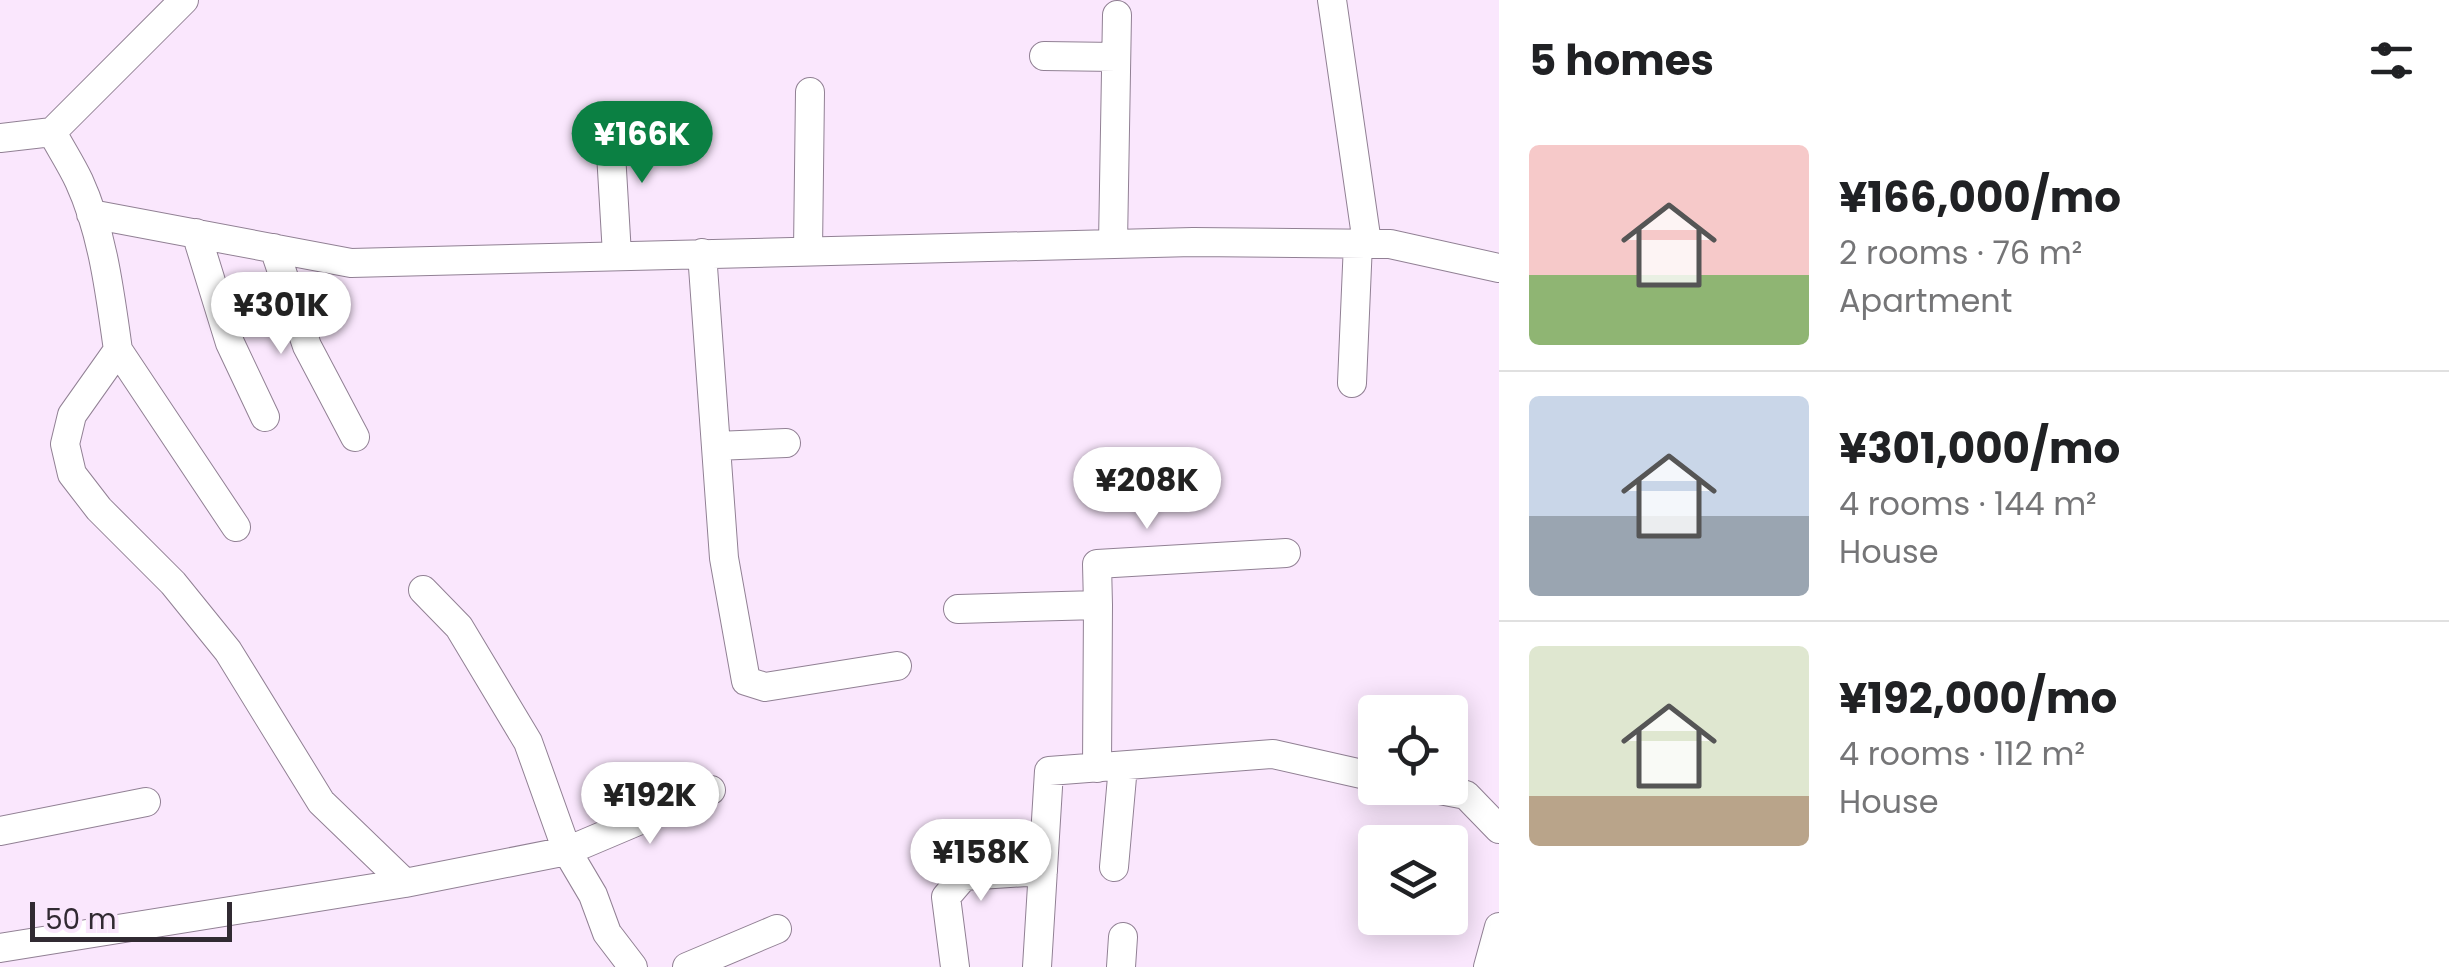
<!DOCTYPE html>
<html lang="en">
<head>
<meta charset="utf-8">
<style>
  :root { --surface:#fff; --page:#f2f2f2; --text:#202124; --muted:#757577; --line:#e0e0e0; --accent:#0b8043 }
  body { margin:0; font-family:Poppins,sans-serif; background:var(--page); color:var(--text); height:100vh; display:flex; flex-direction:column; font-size:38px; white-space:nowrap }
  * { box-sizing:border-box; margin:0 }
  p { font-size:32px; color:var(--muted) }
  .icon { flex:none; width:55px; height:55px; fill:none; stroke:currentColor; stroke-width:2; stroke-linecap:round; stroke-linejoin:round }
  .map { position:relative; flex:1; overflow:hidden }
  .sheet { display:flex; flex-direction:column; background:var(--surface); width:950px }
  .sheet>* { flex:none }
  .controls { position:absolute; left:1358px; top:695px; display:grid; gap:20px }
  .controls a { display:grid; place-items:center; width:110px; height:110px; border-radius:10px; background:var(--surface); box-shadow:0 5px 25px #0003; font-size:50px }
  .scale { position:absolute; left:30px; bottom:25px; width:202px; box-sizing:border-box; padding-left:10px; border:5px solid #312a32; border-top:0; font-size:28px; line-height:35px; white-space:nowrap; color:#312a32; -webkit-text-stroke:8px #fae7fd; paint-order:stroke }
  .price { position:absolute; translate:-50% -85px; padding:0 22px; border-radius:35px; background:#fff; color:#222; font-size:32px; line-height:65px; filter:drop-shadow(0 2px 5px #0008) }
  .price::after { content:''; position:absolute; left:50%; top:60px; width:30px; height:22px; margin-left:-15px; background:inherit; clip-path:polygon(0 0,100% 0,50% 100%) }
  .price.on { background:var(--accent); color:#fff }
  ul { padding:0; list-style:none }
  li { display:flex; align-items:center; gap:30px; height:250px; padding:0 30px }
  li+li { border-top:2px solid var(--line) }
  li span { display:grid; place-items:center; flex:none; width:280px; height:200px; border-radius:10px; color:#555 }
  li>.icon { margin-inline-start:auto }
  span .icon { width:120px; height:120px; fill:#fffc; stroke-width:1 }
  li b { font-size:42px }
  h2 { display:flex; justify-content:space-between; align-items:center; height:120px; padding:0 30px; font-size:42px }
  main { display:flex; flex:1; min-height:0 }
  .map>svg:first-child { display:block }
</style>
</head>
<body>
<main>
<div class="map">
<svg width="1499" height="967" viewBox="0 0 1499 967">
  <rect width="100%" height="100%" fill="#fae7fd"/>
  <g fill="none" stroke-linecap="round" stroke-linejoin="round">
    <defs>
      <path id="street" d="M 1332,0 L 1367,243
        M 1044,56 L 1116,57
        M 609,119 L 617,255
        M 52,132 C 61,149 71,164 79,181 C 103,233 110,294 118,350 L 72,415 L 65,444 L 72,474 L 99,509 L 173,583 L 228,651 L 321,802 L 405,883
        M 0,138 L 52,132 L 184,0
        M 91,214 L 351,263 L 1193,242 L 1390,244 L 1499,268
        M 196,233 L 230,343 L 265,417
        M 1113,243 L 1117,15
        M 274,248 L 307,346 L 355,437
        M 808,250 L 810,92
        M 702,253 L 724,558 L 746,681 L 765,687 L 897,666
        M 118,350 L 236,527
        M 1352,383 L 1358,243
        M 716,446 L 786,443
        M 423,590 L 459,627 L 528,742 L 567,851 L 593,895 L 607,933 L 633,967
        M 1098,605 L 1097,564 L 1286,553
        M 958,609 L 1098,605 L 1097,768
        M 1429,788 L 1466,795 L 1499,829
        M 0,831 L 146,802
        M 1114,867 L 1123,766
        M 0,948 L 405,883 L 567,851 L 711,790
        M 687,967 L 777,929
        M 955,967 L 946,897 L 964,876 L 1043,871
        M 1037,967 L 1049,771 L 1273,754 L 1375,777
        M 1121,967 L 1123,937
        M 1488,967 L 1499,927"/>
    </defs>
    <use href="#street" stroke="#918094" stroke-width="30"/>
    <use href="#street" stroke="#fff" stroke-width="28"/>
  </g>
</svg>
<div class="controls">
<a><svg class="icon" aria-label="locate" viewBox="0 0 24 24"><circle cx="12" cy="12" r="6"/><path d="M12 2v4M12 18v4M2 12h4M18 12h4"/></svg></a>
<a><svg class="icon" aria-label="layers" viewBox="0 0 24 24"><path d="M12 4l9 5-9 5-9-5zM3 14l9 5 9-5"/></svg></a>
</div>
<div class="scale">50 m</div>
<b class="price on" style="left:642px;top:186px">¥166K</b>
<b class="price" style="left:281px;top:357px">¥301K</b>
<b class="price" style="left:1147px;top:532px">¥208K</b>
<b class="price" style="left:650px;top:847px">¥192K</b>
<b class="price" style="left:981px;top:904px">¥158K</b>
</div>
<section class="sheet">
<h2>5 homes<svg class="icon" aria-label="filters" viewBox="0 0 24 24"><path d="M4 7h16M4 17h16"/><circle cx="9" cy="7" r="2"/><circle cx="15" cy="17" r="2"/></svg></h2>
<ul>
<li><span style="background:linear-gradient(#f6c9c9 65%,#8fb573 0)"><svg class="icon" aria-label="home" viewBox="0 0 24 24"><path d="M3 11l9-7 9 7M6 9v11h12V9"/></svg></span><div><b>¥166,000/mo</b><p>2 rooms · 76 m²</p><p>Apartment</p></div></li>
<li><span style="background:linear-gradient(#c9d6e8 60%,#9aa5b1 0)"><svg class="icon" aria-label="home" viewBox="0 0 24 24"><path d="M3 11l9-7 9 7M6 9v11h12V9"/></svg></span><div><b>¥301,000/mo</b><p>4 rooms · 144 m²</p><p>House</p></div></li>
<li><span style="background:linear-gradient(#dfe7d0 75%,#b9a48a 0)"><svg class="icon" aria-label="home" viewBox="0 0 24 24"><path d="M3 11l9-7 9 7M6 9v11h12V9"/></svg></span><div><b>¥192,000/mo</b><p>4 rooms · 112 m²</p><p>House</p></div></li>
</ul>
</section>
</main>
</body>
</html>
